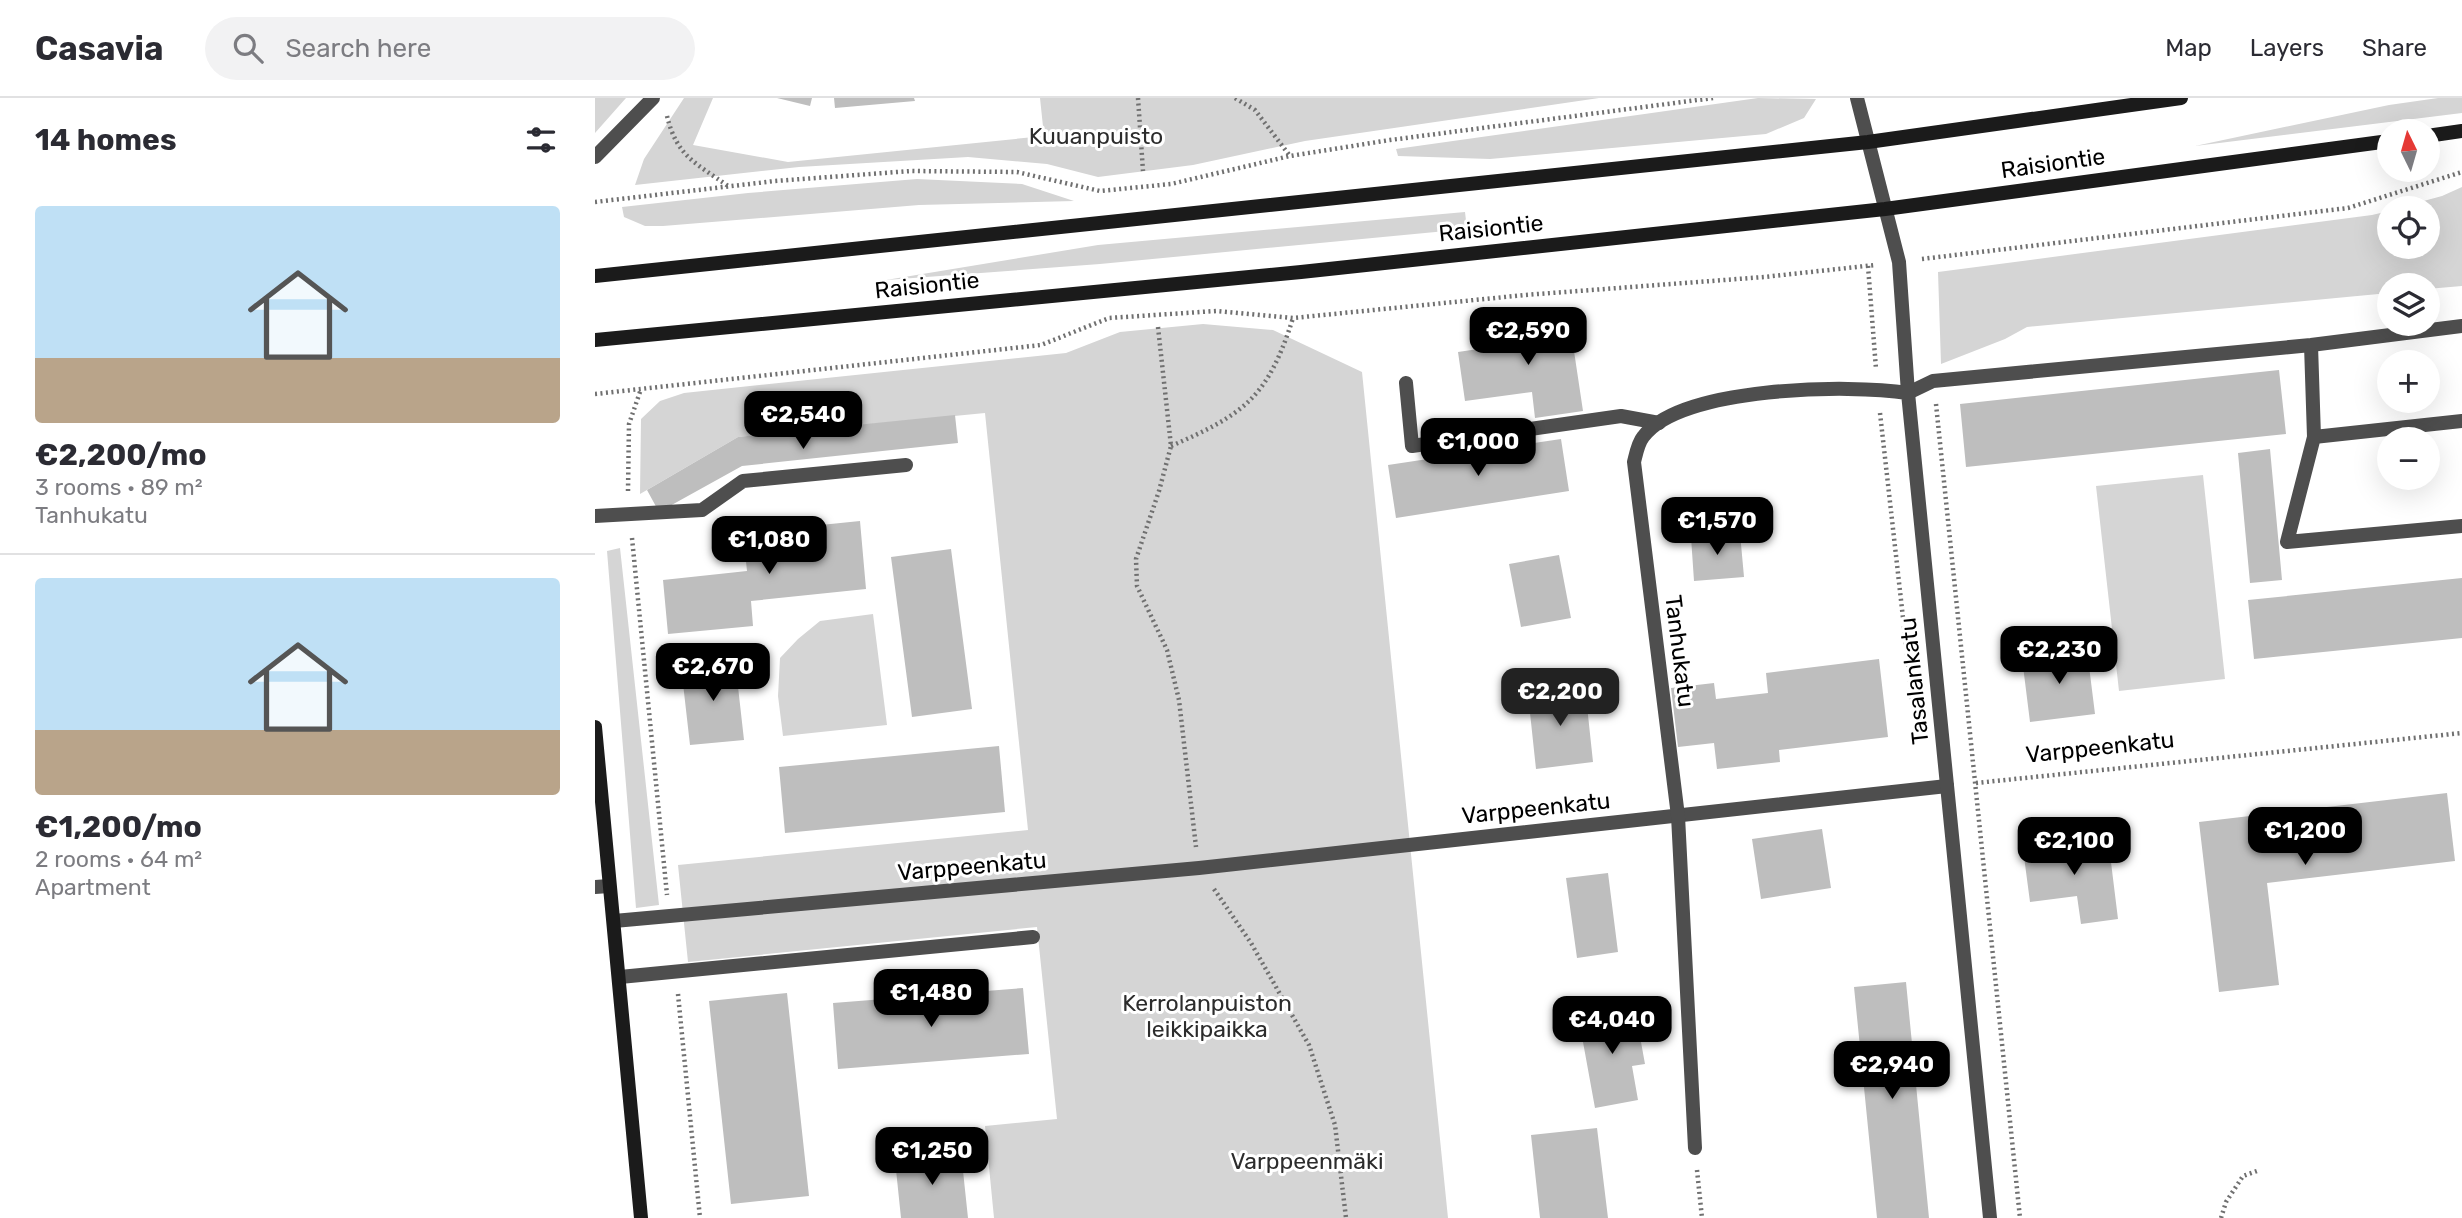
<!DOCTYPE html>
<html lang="en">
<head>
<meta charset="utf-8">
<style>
  :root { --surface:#fff; --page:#f2f2f3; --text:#2b2b33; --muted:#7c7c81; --line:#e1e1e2; --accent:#000 }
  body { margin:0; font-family:Rubik,sans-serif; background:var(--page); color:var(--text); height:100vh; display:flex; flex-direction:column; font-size:26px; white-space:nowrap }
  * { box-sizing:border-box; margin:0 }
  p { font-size:23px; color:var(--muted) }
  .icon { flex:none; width:38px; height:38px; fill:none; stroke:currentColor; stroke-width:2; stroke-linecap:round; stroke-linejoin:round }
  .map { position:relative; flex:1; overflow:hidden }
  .drawer { display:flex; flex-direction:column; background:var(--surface); width:595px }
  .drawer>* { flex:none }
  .needle { width:46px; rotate:355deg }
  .controls { position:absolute; left:1782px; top:21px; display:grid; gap:14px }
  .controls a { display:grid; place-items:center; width:63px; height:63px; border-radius:50%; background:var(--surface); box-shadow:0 7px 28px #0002; font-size:35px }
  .price { position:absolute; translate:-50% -60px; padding:0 16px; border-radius:14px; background:var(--accent); color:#fff; font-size:23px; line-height:46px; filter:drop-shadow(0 2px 4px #0008) }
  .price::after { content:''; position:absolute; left:50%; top:42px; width:21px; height:16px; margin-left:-10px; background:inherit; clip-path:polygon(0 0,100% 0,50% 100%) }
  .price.active { background:#222; color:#fff }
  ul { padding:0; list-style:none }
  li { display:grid; align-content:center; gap:14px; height:371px; padding:0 35px }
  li+li { border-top:2px solid var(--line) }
  li span { display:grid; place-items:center; height:217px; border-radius:7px; color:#555 }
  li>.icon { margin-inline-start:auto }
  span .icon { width:126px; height:126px; fill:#fffc; stroke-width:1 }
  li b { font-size:30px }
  h2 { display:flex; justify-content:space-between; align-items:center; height:84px; padding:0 35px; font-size:30px }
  header { display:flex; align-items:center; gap:42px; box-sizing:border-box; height:98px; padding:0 35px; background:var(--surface); border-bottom:2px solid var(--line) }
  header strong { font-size:33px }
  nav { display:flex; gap:38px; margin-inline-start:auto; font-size:24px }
  .search { width:490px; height:63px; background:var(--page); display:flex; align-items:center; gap:18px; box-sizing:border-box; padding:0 24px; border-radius:38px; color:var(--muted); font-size:26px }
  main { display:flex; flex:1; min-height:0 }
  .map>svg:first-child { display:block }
</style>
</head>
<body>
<header>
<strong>Casavia</strong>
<div class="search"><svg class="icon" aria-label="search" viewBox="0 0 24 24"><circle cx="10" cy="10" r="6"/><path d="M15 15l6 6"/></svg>Search here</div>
<nav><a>Map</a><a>Layers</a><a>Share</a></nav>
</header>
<main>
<section class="drawer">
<h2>14 homes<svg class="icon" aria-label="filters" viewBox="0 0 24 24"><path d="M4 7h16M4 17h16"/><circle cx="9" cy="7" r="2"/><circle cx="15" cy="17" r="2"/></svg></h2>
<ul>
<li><span style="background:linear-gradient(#bfe0f5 70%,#b9a48a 0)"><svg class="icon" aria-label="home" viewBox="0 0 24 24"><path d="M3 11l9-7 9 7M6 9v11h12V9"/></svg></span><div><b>€2,200/mo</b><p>3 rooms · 89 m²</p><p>Tanhukatu</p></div></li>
<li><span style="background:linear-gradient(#bfe0f5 70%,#b9a48a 0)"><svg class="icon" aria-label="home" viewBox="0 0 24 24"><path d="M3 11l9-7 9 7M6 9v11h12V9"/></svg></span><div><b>€1,200/mo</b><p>2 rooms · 64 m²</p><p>Apartment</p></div></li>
</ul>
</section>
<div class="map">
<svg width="1867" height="1120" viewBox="0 0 1867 1120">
  <rect width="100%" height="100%" fill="#fff"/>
  <path fill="#d5d5d5" d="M 0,0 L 31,0 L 0,35 Z
    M 89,0 L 118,0 L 98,47 L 193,64 L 449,38 L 445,0 L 1004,0 L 710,43 L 598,67 L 503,79 L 452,66 L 373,59 L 204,69 L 40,87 L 49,61 Z
    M 1163,0 L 1221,1 L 1209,20 L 1171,36 L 895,61 L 803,58 L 801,51 Z
    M 1843,0 L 1867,0 L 1867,15 L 1600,48 L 1794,7 Z
    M 322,81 L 427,86 L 479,103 L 324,107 L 68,128 L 50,128 L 29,119 L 27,109 L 153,95 Z
    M 1867,89 L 1867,188 L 1832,191 L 1832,187 L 1794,187 L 1794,195 L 1432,229 L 1410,241 L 1346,266 L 1343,174 L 1777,117 L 1794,113 L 1794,149 L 1832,149 L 1832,110 L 1803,110 L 1847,98 Z
    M 870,114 L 872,131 L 505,166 L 291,182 L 503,147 Z
    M 608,226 L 678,232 L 767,274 L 853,1120 L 399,1120 L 390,1028 L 462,1021 L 442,829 L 93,864 L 83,767 L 433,732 L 390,315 L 143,339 L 45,396 L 46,321 L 65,303 L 89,295 L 471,255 L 525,234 Z
    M 1608,377 L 1630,581 L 1524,593 L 1501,388 Z
    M 25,450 L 64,807 L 41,810 L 12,453 Z
    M 278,516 L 292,627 L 188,638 L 183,598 L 185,560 L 203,541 L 225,523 Z"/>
  <path fill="#bebebe" d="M 182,0 L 217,0 L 215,8 Z
    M 239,0 L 319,0 L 320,3 L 240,10 Z
    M 973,213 L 988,313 L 940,320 L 937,294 L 870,303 L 863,254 L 924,245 L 920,221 Z
    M 1684,272 L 1691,336 L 1371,369 L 1365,306 Z
    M 360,317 L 363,345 L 147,368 L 64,414 L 52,392 L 143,339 Z
    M 966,341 L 974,393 L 801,420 L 793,367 Z
    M 1675,351 L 1687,482 L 1655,485 L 1643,355 Z
    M 265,423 L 271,491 L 156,503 L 158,528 L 73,536 L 68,482 L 152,473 L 148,435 Z
    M 1145,435 L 1149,479 L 1099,483 L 1096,439 Z
    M 356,451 L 377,611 L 317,619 L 296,459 Z
    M 964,457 L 976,520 L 926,529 L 914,466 Z
    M 1867,480 L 1867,540 L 1659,561 L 1653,502 Z
    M 1492,552 L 1500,616 L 1435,624 L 1427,560 Z
    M 1284,561 L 1293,639 L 1184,652 L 1185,664 L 1122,671 L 1119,645 L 1083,649 L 1076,590 L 1119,585 L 1121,601 L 1173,595 L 1171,575 Z
    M 140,562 L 149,642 L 95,647 L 86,568 Z
    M 990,589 L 998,664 L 941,671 L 933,596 Z
    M 404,648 L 410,714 L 190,735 L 184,669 Z
    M 1852,695 L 1860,763 L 1672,785 L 1684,887 L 1624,894 L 1604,724 Z
    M 1227,731 L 1236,790 L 1166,801 L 1157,741 Z
    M 1513,740 L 1523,821 L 1486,826 L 1482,798 L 1435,804 L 1428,751 Z
    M 1013,775 L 1023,854 L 982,860 L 971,780 Z
    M 1311,884 L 1334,1120 L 1282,1120 L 1259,889 Z
    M 428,890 L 434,956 L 243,971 L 238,905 Z
    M 192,895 L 214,1098 L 136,1106 L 114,903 Z
    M 1040,911 L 1050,966 L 1037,968 L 1043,1002 L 1000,1010 L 984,922 Z
    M 1002,1030 L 1013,1120 L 945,1120 L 936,1037 Z
    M 366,1054 L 373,1120 L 306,1120 L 300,1062 Z"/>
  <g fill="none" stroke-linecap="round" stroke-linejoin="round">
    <path stroke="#707070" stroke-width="4.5" stroke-dasharray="2 3.5" stroke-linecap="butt" d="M 543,0 L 548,73
      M 640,0 L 660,12 L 695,58
      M 72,18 C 82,59 101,65 133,88
      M 0,104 L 180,83 L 316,73 L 422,74 L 505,93 L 576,86 L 695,58 L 795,42 L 1118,0
      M 1327,161 L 1753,110 L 1867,74
      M 1273,168 L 1281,271
      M 563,229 L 576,348 L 564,393 L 541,461 L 542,488 L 572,552 L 584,602 L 601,749
      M 0,296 L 446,247 L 514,220 L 621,213 L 698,220 L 930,197 L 1169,179 L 1280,167
      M 1341,306 L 1425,1120
      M 1285,315 L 1318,609
      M 576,348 C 650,316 673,299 698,220
      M 33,393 L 34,326 L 46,291
      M 37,440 L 72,797
      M 1381,685 L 1867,635
      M 619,791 L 656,845 L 714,947 L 740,1027 L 751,1120
      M 83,896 L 105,1120
      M 1102,1072 L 1107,1120
      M 1626,1120 L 1631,1104 L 1648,1078 L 1662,1073"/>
    <path stroke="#4e4e4e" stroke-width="14" d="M 1716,247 L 1719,339 L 1692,444 L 1867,428
      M 811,285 L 817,348 L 1026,318 L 1064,325
      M 1313,295 L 1338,283 L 1716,247 L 1867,228
      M 1719,339 L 1867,323
      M 0,418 L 107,412 L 148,383 L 311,367
      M 19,823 L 604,770 L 1352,688
      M 25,879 L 438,839"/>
    <path stroke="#4e4e4e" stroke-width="14" d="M 1262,0 L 1304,164 L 1313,295 L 1395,1120
      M 0,59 L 58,0
      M 0,789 L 14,788
      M 1100,1050 L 1083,718 L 1039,364 C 1041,356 1043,345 1048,339 C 1085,288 1256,286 1313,295"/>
    <path stroke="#1b1b1b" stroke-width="14" d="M 1832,38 L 1867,33
      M 0,178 L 1273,44 L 1586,0
      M 0,242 L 706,174 L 1290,111 L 1794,43
      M 0,629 L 46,1120"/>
  </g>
  <g text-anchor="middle" stroke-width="6" stroke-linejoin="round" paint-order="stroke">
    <g font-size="23" fill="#2c2c2c" stroke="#fff">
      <text x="501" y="46">Kuuanpuisto</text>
      <text x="612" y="913">Kerrolanpuiston<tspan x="612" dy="26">leikkipaikka</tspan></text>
      <text x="712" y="1071">Varppeenmäki</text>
    </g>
    <g font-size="23" fill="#000" stroke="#fff">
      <text transform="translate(1458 65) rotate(-8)" y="8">Raisiontie</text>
      <text transform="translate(896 130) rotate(-6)" y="8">Raisiontie</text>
      <text transform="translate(332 187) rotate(-6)" y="8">Raisiontie</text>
      <text transform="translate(1085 553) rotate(83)" y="8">Tanhukatu</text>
      <text transform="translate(1319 583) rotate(-96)" y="8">Tasalankatu</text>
      <text transform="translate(1505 649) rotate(-6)" y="8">Varppeenkatu</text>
      <text transform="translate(941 710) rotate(-6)" y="8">Varppeenkatu</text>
      <text transform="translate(377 768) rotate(-5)" y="8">Varppeenkatu</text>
    </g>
  </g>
</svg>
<div class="controls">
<a><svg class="needle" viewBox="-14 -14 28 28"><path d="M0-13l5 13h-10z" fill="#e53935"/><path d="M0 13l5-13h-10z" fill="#7c7c81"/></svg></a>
<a><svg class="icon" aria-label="locate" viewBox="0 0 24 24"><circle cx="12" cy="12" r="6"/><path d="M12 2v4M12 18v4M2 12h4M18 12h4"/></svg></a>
<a><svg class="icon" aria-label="layers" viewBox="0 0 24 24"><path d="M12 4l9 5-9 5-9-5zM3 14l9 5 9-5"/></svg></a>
<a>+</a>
<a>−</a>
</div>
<b class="price" style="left:933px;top:269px">€2,590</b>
<b class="price" style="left:208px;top:353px">€2,540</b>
<b class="price" style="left:883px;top:380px">€1,000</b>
<b class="price" style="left:1122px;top:459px">€1,570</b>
<b class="price" style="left:174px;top:478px">€1,080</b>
<b class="price" style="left:1464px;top:588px">€2,230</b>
<b class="price" style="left:118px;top:605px">€2,670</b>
<b class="price active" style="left:965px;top:630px">€2,200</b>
<b class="price" style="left:1710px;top:769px">€1,200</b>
<b class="price" style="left:1479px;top:779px">€2,100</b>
<b class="price" style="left:336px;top:931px">€1,480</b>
<b class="price" style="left:1017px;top:958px">€4,040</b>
<b class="price" style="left:1297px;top:1003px">€2,940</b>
<b class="price" style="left:337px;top:1089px">€1,250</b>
</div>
</main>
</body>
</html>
